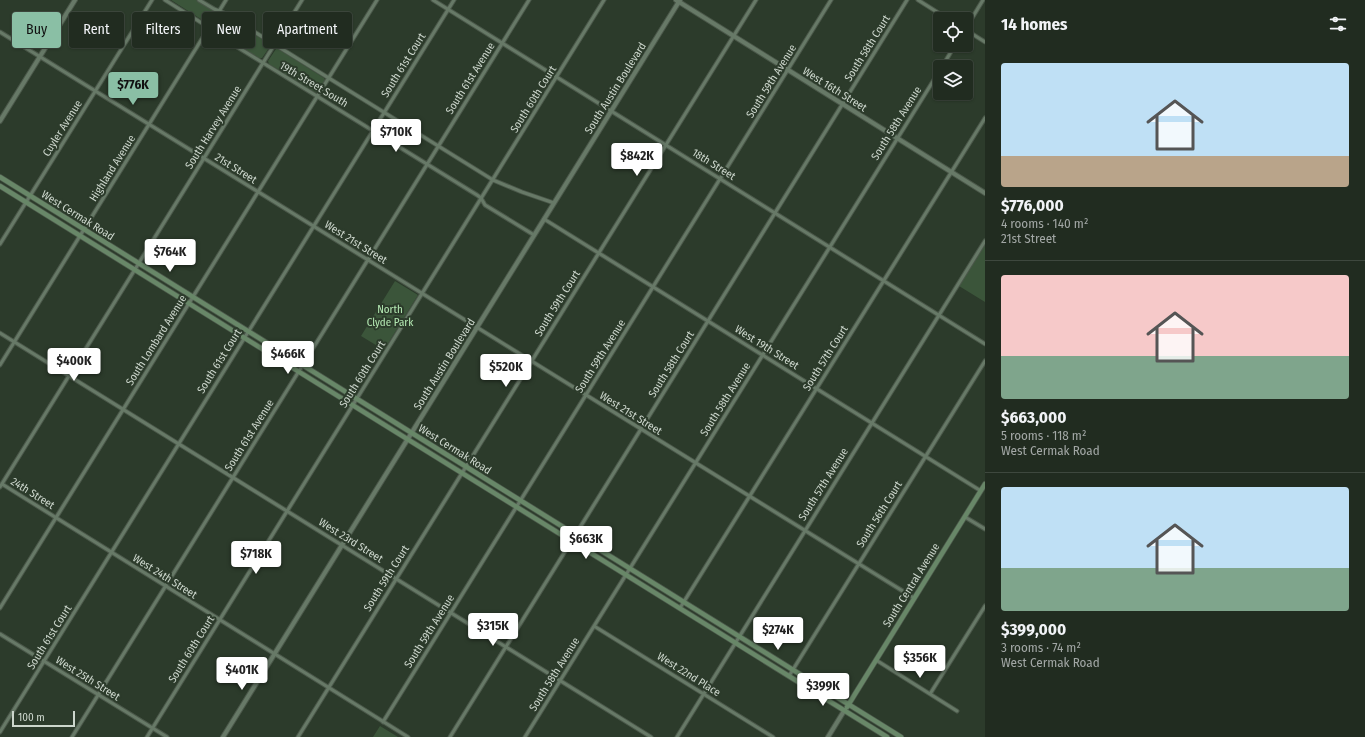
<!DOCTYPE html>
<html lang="en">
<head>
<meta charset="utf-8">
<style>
  :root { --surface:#212c20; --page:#2d382d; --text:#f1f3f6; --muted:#a2a7a5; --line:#3e483e; --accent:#8abfa5 }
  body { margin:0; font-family:"Fira Sans Condensed",sans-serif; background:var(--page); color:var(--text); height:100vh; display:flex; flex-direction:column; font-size:15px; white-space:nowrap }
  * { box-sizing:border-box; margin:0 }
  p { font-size:13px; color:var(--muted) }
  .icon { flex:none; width:22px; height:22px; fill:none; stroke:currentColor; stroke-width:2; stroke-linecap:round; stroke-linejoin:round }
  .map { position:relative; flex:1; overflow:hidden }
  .panel { display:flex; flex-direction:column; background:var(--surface); width:380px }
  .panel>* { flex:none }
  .hud { position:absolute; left:12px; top:12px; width:380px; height:36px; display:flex; gap:8px }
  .controls { position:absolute; left:933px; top:12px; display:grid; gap:8px }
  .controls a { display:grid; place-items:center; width:40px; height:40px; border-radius:4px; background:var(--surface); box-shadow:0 1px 3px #0004,0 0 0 1px var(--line); font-size:20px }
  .scale { position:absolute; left:12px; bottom:10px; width:63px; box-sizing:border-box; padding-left:4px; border:2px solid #ccd6cc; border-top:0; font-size:11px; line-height:14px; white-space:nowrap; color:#ccd6cc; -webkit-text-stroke:3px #2c3b2b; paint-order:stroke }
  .price { position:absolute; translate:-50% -34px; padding:0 9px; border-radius:4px; background:#fff; color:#222; font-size:13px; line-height:26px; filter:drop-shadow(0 1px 2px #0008) }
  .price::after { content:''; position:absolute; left:50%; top:24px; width:12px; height:9px; margin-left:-6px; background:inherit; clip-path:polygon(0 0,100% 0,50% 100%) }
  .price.on { background:var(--accent); color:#111 }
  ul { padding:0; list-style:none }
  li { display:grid; align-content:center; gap:8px; height:212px; padding:0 16px }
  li+li { border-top:1px solid var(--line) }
  li span { display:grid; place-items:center; height:124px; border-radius:4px; color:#555 }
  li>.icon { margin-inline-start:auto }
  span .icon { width:72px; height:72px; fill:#fffc; stroke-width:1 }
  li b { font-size:17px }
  h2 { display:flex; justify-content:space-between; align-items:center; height:48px; padding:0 16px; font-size:17px }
  .chip { padding:0 14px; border-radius:4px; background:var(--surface); box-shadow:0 1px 3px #0004,0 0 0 1px var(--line); font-size:14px; line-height:36px }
  .chip.on { background:var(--accent); color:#111 }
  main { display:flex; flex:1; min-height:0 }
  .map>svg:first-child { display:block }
</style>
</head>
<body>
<main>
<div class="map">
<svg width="985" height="737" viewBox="0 0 985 737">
  <rect width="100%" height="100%" fill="#2c3b2b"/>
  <path fill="#3b553a" d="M 171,0 L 196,0 L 213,11 L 214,13 L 210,22 L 207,23 Z
    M 223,15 L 270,44 L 271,45 L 262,58 L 259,58 L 213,29 L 213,27 L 220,16 Z
    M 276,49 L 278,49 L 324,78 L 325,80 L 317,92 L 315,92 L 269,64 L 268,61 Z
    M 985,245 L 985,302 L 959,286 Z
    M 395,281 L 418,295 L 384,350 L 361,336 Z
    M 380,726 L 398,737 L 373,737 Z"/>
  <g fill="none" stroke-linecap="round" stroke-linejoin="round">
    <defs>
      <path id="minor" d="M 165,0 L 205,25 L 213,32 L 477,195 L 481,198 L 485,205 L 534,235
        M 199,0 L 214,9 L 224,13 L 493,180 L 522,192 L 554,203
        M 433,0 L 985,344
        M 918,0 L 948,19
        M 966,28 L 983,0
        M 966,30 L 985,42
        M 0,32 L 914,598
        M 942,67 L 955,45
        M 544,219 L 981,491
        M 0,244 L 152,0
        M 0,333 L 651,737
        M 0,365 L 226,0
        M 2,484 L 408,737
        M 0,487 L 302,0
        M 965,517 L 985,529
        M 0,608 L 377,0
        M 680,608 L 985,118
        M 594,626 L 773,737
        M 0,634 L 167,737
        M 876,660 L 957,711
        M 789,676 L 985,361
        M 930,694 L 985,606
        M 383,722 L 831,0
        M 0,732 L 454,0
        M 72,737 L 529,0
        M 147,737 L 604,0
        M 298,737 L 756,0
        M 450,737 L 907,0
        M 525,737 L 940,70
        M 677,737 L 985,241"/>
      <path id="tertiary" d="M 676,0 L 985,193
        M 0,121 L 75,0
        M 223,737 L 680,0
        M 828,737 L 844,711"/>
      <path id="secondary" d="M 0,177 L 901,737
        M 0,186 L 887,737
        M 847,707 L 985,484"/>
    </defs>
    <use href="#minor" stroke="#4b584a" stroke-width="5"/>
    <use href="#tertiary" stroke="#4b584a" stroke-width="6"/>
    <use href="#secondary" stroke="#4b584a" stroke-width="6"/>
    <use href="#minor" stroke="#677967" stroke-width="3"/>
    <use href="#tertiary" stroke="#677967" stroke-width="4"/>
    <use href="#secondary" stroke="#688768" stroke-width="4.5"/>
  </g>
  <g text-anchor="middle" stroke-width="4" stroke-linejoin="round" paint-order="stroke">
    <g font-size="11" fill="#ccd6cc" stroke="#2c3b2b">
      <text transform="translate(867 48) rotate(-58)" y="4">South 58th Court</text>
      <text transform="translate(403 65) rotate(-58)" y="4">South 61st Court</text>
      <text transform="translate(470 78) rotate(-58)" y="4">South 61st Avenue</text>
      <text transform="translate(771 81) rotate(-58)" y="4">South 59th Avenue</text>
      <text transform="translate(314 84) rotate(31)" y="4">19th Street South</text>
      <text transform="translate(615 88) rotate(-58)" y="4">South Austin Boulevard</text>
      <text transform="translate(835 89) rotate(32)" y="4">West 16th Street</text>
      <text transform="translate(533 99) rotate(-58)" y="4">South 60th Court</text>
      <text transform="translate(896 123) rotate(-58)" y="4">South 58th Avenue</text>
      <text transform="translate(213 127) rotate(-58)" y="4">South Harvey Avenue</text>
      <text transform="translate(62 128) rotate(-58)" y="4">Cuyler Avenue</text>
      <text transform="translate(714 164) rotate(32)" y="4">18th Street</text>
      <text transform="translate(112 168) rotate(-58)" y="4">Highland Avenue</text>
      <text transform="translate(236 168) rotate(32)" y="4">21st Street</text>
      <text transform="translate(78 215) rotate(32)" y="4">West Cermak Road</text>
      <text transform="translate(356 242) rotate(32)" y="4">West 21st Street</text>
      <text transform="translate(557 303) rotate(-58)" y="4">South 59th Court</text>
      <text transform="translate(156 340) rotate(-58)" y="4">South Lombard Avenue</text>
      <text transform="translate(767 347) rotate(32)" y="4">West 19th Street</text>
      <text transform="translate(600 356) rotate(-58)" y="4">South 59th Avenue</text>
      <text transform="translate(825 358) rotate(-58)" y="4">South 57th Court</text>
      <text transform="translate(219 361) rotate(-58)" y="4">South 61st Court</text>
      <text transform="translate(444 364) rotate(-58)" y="4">South Austin Boulevard</text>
      <text transform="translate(671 364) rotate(-58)" y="4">South 58th Court</text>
      <text transform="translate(362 374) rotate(-58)" y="4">South 60th Court</text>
      <text transform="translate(725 399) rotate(-58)" y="4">South 58th Avenue</text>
      <text transform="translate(631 413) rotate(32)" y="4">West 21st Street</text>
      <text transform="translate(249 435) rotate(-58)" y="4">South 61st Avenue</text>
      <text transform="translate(455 449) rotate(32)" y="4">West Cermak Road</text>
      <text transform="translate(823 484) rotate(-58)" y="4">South 57th Avenue</text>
      <text transform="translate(33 493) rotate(32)" y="4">24th Street</text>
      <text transform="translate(879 514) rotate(-58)" y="4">South 56th Court</text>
      <text transform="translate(351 540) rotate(32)" y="4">West 23rd Street</text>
      <text transform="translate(165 576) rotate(32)" y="4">West 24th Street</text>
      <text transform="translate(386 578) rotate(-58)" y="4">South 59th Court</text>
      <text transform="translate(911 585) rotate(-58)" y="4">South Central Avenue</text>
      <text transform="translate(429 631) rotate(-58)" y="4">South 59th Avenue</text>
      <text transform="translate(49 637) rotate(-58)" y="4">South 61st Court</text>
      <text transform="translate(191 649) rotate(-58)" y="4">South 60th Court</text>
      <text transform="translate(554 674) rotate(-58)" y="4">South 58th Avenue</text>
      <text transform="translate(689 674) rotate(32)" y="4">West 22nd Place</text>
      <text transform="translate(88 678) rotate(32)" y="4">West 25th Street</text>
    </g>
    <g font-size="11" fill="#b4e9b3" stroke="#2c3b2b">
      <text x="390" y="313">North<tspan x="390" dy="13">Clyde Park</tspan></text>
    </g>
  </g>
</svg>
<div class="controls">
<a><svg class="icon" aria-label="locate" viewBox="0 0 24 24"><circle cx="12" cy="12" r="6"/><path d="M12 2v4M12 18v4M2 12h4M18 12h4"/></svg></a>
<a><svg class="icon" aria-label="layers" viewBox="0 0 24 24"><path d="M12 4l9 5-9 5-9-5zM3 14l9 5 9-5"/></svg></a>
</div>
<div class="scale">100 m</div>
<b class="price on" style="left:133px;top:106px">$776K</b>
<b class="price" style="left:396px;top:153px">$710K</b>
<b class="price" style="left:637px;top:177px">$842K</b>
<b class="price" style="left:170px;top:273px">$764K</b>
<b class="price" style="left:288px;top:375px">$466K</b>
<b class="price" style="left:74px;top:382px">$400K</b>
<b class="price" style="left:506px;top:388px">$520K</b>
<b class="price" style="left:586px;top:560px">$663K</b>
<b class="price" style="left:256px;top:575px">$718K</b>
<b class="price" style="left:493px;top:647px">$315K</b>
<b class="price" style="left:778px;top:651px">$274K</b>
<b class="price" style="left:920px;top:679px">$356K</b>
<b class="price" style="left:242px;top:691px">$401K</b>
<b class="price" style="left:823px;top:707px">$399K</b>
<div class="hud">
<a class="chip on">Buy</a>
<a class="chip">Rent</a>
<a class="chip">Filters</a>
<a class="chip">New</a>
<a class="chip">Apartment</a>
</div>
</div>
<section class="panel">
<h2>14 homes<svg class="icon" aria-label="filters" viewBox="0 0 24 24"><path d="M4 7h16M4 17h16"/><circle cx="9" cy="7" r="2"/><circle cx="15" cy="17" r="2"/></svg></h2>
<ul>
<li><span style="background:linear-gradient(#bfe0f5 75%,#b9a48a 0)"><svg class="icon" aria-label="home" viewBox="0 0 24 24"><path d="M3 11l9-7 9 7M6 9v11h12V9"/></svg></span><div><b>$776,000</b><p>4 rooms · 140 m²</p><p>21st Street</p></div></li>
<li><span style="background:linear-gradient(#f6c9c9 65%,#7fa58c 0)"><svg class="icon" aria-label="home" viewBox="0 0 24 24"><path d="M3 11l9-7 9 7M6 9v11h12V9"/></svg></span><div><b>$663,000</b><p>5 rooms · 118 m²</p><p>West Cermak Road</p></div></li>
<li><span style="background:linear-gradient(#bfe0f5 65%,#7fa58c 0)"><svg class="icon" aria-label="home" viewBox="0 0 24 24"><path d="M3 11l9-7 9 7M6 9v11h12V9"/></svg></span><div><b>$399,000</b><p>3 rooms · 74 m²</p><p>West Cermak Road</p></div></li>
</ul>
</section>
</main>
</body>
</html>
